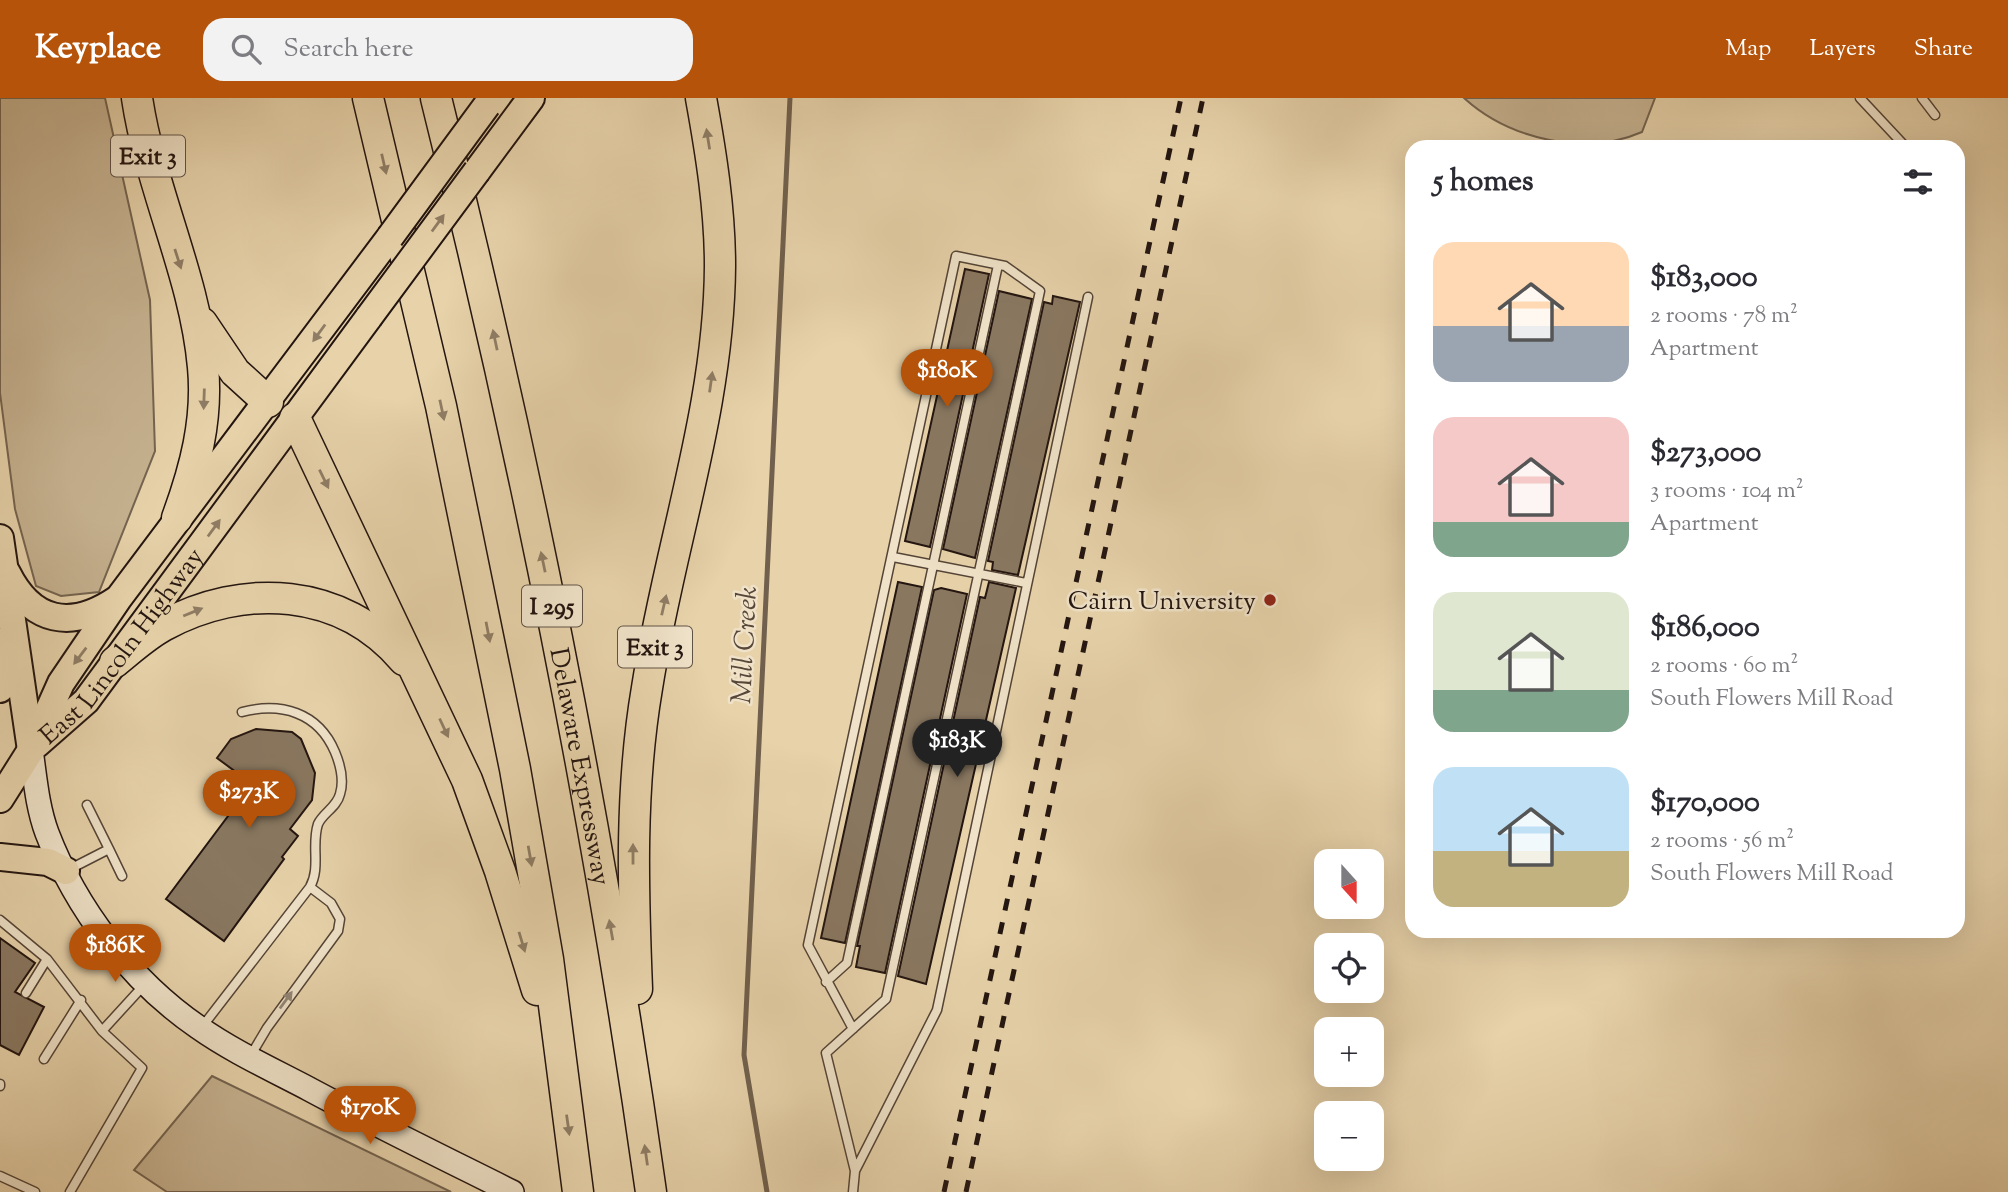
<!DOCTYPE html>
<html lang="en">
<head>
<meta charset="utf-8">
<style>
  :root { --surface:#fff; --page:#f2f2f3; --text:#2b2b33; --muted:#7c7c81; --accent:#b45309 }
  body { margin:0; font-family:"Sorts Mill Goudy",serif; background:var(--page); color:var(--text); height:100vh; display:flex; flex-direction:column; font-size:26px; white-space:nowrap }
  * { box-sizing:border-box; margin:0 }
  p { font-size:23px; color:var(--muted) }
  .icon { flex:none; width:38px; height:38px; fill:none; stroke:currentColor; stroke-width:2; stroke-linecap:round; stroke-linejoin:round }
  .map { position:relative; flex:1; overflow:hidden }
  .drawer { position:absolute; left:1405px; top:42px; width:560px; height:798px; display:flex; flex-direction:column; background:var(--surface); border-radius:21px; box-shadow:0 7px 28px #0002 }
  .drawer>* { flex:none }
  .needle { width:46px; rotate:159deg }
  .fabs { position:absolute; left:1314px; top:751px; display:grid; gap:14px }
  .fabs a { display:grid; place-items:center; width:70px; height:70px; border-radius:14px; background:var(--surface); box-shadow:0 7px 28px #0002; font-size:35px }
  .price { position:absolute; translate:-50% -60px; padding:0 16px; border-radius:24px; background:var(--accent); color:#fff; font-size:23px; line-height:46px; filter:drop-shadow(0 2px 4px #0008) }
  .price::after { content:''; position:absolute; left:50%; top:42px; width:21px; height:16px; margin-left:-10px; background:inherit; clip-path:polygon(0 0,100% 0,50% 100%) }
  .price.on { background:#222; color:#fff }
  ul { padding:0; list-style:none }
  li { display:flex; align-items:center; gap:21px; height:175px; padding:0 28px }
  li span { display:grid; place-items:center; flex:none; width:196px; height:140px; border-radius:21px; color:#555 }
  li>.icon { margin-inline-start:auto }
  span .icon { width:84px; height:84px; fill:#fffc; stroke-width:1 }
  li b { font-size:30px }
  h2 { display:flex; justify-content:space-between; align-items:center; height:84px; padding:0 28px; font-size:30px }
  header { display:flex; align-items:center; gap:42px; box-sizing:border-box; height:98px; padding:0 35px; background:var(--accent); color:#fff }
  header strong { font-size:33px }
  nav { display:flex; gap:38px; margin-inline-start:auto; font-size:24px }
  .search { width:490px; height:63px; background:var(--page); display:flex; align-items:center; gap:18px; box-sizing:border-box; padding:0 24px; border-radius:21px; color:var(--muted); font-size:26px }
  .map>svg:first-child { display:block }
</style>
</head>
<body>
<header>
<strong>Keyplace</strong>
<div class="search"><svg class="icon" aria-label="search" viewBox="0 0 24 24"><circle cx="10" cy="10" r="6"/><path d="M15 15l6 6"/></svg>Search here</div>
<nav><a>Map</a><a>Layers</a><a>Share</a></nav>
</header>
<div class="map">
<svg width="2008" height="1094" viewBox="0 0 2008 1094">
  <rect width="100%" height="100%" fill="#e7d2aa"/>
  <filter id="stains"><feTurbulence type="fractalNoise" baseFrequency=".00286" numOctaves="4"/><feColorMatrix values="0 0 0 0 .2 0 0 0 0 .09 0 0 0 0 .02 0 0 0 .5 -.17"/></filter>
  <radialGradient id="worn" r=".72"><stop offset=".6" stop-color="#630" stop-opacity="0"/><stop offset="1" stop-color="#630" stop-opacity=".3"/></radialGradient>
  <path fill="#c6b290" stroke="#746450" stroke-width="2" d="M 0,0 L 105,0 L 150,202 L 155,353 L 99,494 L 61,498 L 36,488 L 15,411 L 0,295 Z
    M 1464,0 L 1655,0 L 1642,34 C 1585,59 1509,41 1464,0 Z
    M 212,978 L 451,1094 L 167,1094 L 134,1072 Z"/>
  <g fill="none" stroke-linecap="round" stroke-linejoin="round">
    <path stroke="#70604d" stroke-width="5" d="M 767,1094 L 744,957 L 790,0"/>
  </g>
  <path fill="#897760" stroke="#231510" stroke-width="2" d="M 965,171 L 989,176 L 930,449 L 905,443 Z
    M 999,193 L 1032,201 L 975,460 L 943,451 Z
    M 1053,198 L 1080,204 L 1018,477 L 992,472 L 993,464 L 988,463 L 1044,204 L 1052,206 Z
    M 898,484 L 922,489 L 845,845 L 821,840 Z
    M 989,484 L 1016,490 L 926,886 L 898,878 L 980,499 L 985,500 Z
    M 941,490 L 967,496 L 885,875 L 856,869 L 860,848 L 857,848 L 934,492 Z
    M 256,631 L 292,634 L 301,641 L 315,675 L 312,702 L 290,731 L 298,738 L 282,759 L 284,761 L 224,843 L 166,801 L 252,686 L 217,660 L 231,641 Z
    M 0,840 L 35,865 L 15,894 L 44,909 L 19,957 L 0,947 Z"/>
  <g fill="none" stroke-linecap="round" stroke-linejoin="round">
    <defs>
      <path id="lane" d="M 1860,0 L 1903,46
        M 1922,0 L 1935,17
        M 893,459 L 1026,485
        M 109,751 L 122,778
        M 68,772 L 109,751 L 87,707
        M 0,822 L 47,861 L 102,933 L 142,970 L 70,1094
        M 826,884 L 847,865 L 998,167
        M 26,895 L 47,861
        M 202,929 L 310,789 C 321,769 311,747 318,726 C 323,715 337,709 340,696 C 344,683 340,666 335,654 C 318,614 281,604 242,614
        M 853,931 L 808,847 L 956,158 L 1005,168 L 1040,193 L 886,901 L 826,955 L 855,1073 L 853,1094
        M 102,933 L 145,886
        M 251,957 L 267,930 L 338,833 L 340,821 L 331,805 L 310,789
        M 44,961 L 81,902
        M 0,986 L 0,988
        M 855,1073 L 937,912 L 1088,199
        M 0,1078 L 35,1094"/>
      <path id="secondary" d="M 31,652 C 35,679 37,708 47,735 C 76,811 131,883 198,929 C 232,953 271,971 309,991 C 376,1027 444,1060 512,1094"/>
      <g id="primary">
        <path d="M 477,73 L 531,0"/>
        <path d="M 0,440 L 31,652"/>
        <path d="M 7,475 C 32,525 71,532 116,502"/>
        <path d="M 0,591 L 5,543"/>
        <path id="s1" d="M 37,646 L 86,603 L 369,219"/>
        <path d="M 0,701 L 31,652 L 61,585 L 118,501 L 390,139"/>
        <path d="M 0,759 L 48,764 L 66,773"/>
      </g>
      <g id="highway">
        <path d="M 137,0 C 151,93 195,178 203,269 C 208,322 195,371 177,420"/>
        <path d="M 368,0 L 441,308 L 515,671 L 548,861 L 578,1094"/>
        <path id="s2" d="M 436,0 C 526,361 599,725 651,1094"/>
        <path d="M 202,225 L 235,274 L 268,304"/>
        <path d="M 295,320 L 467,682 L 500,773 L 537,892"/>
        <path d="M 115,564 C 130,552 145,538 163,528 C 243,484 342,489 404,562"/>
        <path d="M 637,891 C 633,790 630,690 647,590 C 669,448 719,313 720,168 C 720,112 711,55 701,0"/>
      </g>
    </defs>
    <use href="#lane" stroke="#544436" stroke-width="11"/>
    <use href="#secondary" stroke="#231510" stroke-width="26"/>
    <use href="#primary" stroke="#231510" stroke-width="30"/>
    <use href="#highway" stroke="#231510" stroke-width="33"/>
    <use href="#lane" stroke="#efe2c8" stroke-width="8"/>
    <use href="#secondary" stroke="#efe2c8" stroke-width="23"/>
    <use href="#primary" stroke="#e7d2aa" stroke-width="26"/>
    <use href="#highway" stroke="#e7d2aa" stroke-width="30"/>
    <path stroke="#231510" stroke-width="5" stroke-dasharray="12 12" stroke-linecap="butt" d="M 944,1094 L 1181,0
      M 966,1094 L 1203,0"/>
    <defs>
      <path id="primary-bridge" d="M 390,139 L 487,7
        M 369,219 L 477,73"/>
    </defs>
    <use href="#primary-bridge" stroke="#231510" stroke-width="30" stroke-linecap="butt"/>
    <use href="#primary-bridge" stroke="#e7d2aa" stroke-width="26"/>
  </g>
  <defs><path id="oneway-solid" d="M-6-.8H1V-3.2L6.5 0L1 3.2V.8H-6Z" transform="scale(1.75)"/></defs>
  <g fill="#8f7d65">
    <use href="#oneway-solid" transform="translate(708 41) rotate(-99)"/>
    <use href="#oneway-solid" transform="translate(384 66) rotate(77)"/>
    <use href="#oneway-solid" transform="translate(438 125) rotate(-54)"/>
    <use href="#oneway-solid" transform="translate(178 161) rotate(72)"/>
    <use href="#oneway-solid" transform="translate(319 235) rotate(126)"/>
    <use href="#oneway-solid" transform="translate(495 242) rotate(-102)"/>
    <use href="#oneway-solid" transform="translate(711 284) rotate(-82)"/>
    <use href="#oneway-solid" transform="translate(204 301) rotate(92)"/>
    <use href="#oneway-solid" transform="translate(442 312) rotate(78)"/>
    <use href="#oneway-solid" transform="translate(324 381) rotate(64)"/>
    <use href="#oneway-solid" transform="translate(214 430) rotate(-54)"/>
    <use href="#oneway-solid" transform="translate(543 464) rotate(-102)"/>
    <use href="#oneway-solid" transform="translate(664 507) rotate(-77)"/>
    <use href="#oneway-solid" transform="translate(193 514) rotate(-22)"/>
    <use href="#oneway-solid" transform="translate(488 534) rotate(79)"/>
    <use href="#oneway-solid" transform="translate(80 558) rotate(127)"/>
    <use href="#oneway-solid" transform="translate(444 630) rotate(65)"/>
    <use href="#oneway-solid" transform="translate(633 756) rotate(-90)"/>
    <use href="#oneway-solid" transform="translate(530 758) rotate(80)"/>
    <use href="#oneway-solid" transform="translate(611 832) rotate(-100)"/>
    <use href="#oneway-solid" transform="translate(522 844) rotate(73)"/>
    <use href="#oneway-solid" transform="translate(568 1027) rotate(82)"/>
    <use href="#oneway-solid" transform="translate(646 1057) rotate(-98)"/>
  </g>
  <use fill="#938675" href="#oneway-solid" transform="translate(286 902) rotate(-54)"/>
  <circle fill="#8f2418" stroke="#efe2c8" stroke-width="2.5" cx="1270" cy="502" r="7"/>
  <g text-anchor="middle" stroke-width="5" stroke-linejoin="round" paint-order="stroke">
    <g fill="#efe2c8" stroke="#605247" stroke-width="2">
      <rect x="111" y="37.5" width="74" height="41" rx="5"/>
      <rect x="522" y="487.5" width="60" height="41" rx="5"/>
      <rect x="618" y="528.5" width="74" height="41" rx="5"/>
    </g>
    <g font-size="24" font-weight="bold" fill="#231510">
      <text x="148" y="66">Exit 3</text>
      <text x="552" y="516">I 295</text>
      <text x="655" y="557">Exit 3</text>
    </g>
    <g font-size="26" fill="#231510" stroke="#efe2c8" text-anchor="end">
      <text x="1256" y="511">Cairn University</text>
    </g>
    <g font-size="26" fill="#231510" stroke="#efe2c8">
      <text dy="9" stroke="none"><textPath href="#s1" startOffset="130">East Lincoln Highway</textPath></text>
      <text dy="9" stroke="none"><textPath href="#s2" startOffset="684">Delaware Expressway</textPath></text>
    </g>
    <g font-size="28" font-style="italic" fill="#574739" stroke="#efe2c8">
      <text transform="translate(743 547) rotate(-87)" y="10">Mill Creek</text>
    </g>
  </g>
  <rect width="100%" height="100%" filter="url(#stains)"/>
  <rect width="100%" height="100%" fill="url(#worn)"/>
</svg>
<div class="fabs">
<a><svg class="needle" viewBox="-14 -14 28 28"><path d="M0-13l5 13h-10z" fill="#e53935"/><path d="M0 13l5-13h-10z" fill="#7c7c81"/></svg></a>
<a><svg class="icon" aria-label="locate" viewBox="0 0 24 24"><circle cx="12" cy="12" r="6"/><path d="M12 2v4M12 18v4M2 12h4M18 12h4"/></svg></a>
<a>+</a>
<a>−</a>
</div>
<b class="price" style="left:947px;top:311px">$180K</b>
<b class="price on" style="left:957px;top:681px">$183K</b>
<b class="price" style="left:249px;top:732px">$273K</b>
<b class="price" style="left:115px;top:886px">$186K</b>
<b class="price" style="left:370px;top:1048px">$170K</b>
<section class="drawer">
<h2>5 homes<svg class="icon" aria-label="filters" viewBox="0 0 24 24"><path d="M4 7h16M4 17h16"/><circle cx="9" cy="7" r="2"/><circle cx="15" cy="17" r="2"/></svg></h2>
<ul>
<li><span style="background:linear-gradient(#ffd9b3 60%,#9aa5b1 0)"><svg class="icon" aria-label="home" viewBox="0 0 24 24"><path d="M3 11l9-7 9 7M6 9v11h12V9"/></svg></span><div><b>$183,000</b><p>2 rooms · 78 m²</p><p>Apartment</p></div></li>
<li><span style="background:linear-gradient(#f6c9c9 75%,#7fa58c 0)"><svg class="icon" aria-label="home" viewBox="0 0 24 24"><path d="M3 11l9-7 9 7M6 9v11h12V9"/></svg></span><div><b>$273,000</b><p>3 rooms · 104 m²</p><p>Apartment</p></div></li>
<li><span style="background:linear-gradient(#dfe7d0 70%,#7fa58c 0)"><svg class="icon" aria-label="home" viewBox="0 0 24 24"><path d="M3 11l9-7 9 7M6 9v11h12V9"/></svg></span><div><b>$186,000</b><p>2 rooms · 60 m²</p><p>South Flowers Mill Road</p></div></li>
<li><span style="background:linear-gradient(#bfe0f5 60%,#c2b280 0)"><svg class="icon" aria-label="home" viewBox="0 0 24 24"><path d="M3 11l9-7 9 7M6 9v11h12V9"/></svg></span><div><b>$170,000</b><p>2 rooms · 56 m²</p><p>South Flowers Mill Road</p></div></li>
</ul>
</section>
</div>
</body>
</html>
